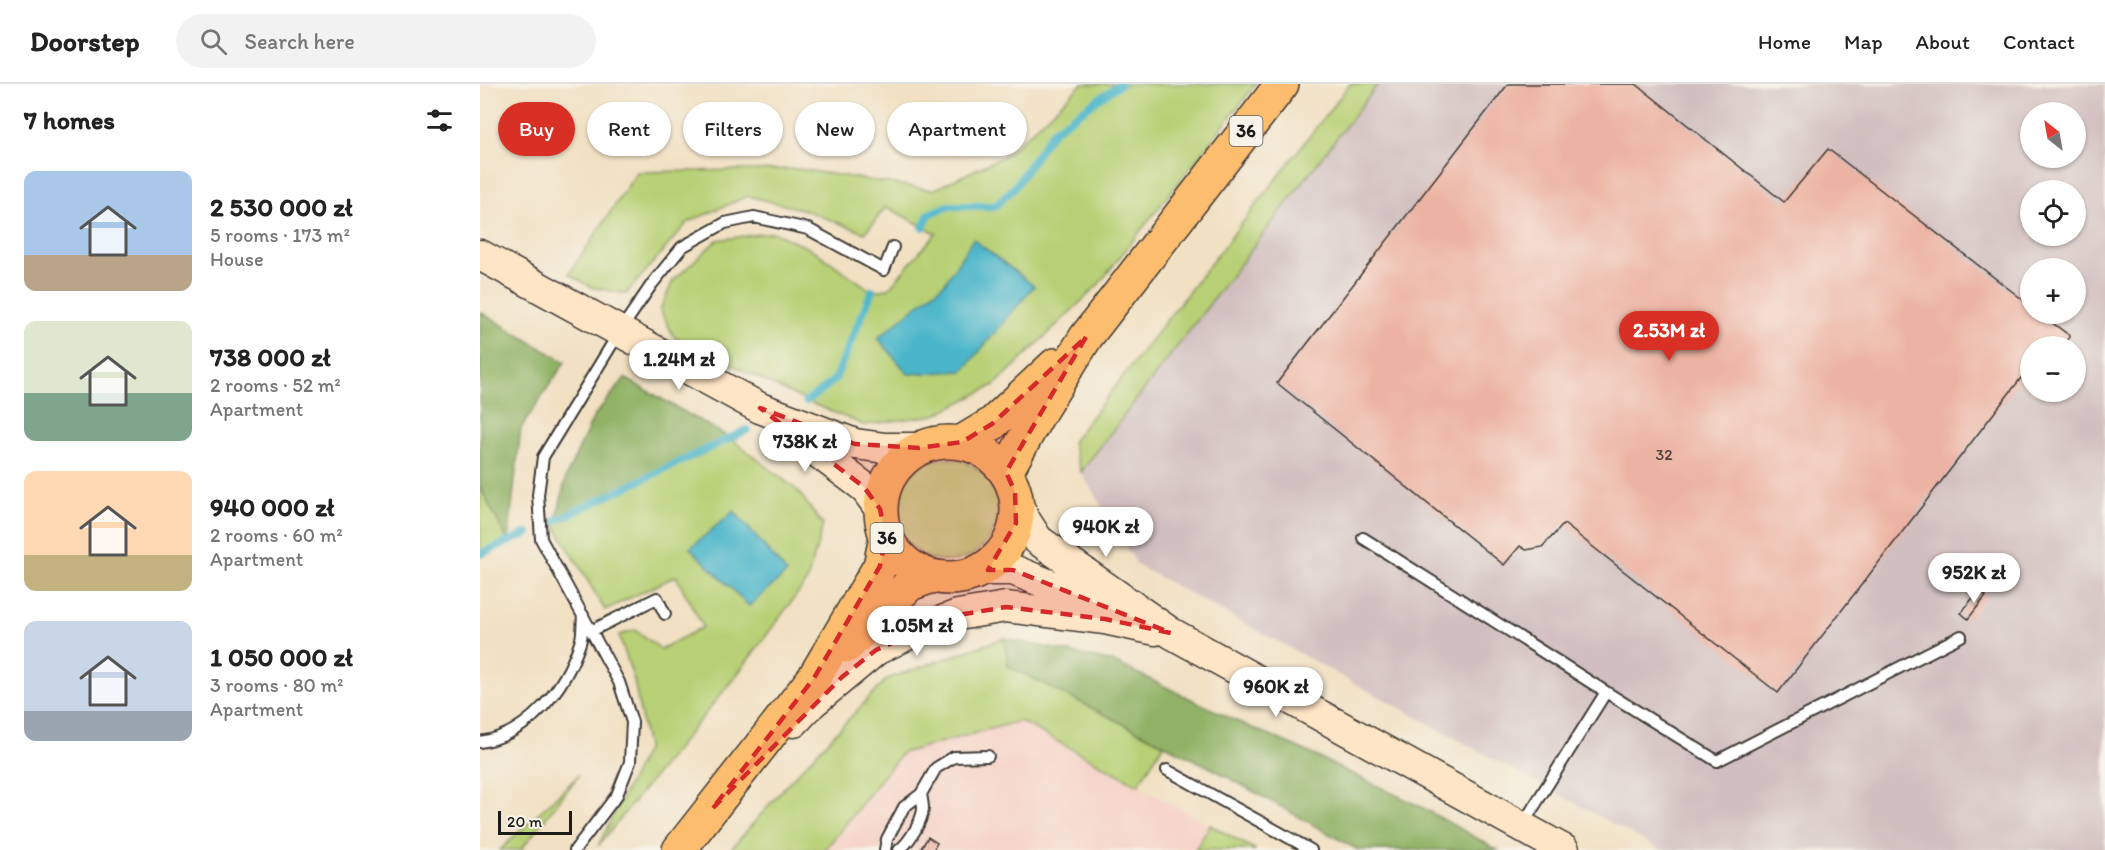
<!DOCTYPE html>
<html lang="en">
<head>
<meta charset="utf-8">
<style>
  :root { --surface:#fff; --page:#f2f2f2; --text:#222; --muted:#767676; --line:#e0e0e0; --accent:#d93025 }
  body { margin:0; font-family:Itim,sans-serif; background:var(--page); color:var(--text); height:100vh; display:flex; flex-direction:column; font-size:22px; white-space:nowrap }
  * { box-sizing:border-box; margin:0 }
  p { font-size:20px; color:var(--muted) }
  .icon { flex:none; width:33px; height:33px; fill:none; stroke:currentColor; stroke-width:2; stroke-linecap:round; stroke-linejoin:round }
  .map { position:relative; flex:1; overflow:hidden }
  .sheet { display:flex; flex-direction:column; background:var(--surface); width:480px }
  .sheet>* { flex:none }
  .banner { position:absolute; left:18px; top:18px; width:570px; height:54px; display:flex; gap:12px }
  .needle { width:39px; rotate:329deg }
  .controls { position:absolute; left:1540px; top:18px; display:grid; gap:12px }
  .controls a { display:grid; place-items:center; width:66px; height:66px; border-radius:50%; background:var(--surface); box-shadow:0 2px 4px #0004; font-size:30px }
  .scale { position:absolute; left:18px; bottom:15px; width:74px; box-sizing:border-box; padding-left:6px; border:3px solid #1c1c1c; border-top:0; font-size:16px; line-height:21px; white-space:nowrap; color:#1c1c1c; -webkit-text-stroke:4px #f7f3e8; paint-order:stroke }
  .price { position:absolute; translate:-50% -51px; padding:0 14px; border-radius:21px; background:#fff; color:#222; font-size:20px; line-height:39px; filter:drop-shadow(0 2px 3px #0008) }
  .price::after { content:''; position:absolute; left:50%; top:36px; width:18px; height:14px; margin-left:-9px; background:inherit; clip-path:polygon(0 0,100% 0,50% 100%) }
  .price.current { background:var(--accent); color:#fff }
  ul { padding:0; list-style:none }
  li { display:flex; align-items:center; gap:18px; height:150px; padding:0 24px }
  li span { display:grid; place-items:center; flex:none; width:168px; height:120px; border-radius:12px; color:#555 }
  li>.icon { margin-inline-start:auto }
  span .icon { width:72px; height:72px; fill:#fffc; stroke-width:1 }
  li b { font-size:26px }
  h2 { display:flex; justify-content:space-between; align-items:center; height:72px; padding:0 24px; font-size:26px }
  .tag { padding:0 21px; border-radius:27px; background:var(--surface); box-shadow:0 2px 4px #0004; font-size:21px; line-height:54px }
  .tag.current { background:var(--accent); color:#fff }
  header { display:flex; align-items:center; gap:36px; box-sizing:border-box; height:84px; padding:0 30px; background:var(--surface); border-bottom:2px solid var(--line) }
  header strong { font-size:28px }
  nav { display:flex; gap:33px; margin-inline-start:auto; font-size:21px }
  .search { width:420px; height:54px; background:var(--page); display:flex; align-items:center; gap:15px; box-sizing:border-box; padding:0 21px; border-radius:33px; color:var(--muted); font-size:22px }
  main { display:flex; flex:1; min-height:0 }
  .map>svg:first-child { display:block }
</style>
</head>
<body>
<header>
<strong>Doorstep</strong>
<div class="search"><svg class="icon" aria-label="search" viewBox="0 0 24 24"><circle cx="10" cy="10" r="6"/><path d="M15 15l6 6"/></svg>Search here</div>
<nav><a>Home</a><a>Map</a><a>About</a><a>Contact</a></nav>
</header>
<main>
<section class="sheet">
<h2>7 homes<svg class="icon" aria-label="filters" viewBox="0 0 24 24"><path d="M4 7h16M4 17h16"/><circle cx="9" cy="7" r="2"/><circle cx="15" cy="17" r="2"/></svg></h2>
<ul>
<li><span style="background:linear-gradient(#a9c7e8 70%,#b9a48a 0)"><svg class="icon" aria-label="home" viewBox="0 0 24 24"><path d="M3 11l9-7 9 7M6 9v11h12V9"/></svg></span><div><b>2 530 000 zł</b><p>5 rooms · 173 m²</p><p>House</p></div></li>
<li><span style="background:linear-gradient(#dfe7d0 60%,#7fa58c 0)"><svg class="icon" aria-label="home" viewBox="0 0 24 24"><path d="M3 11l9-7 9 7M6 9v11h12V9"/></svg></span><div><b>738 000 zł</b><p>2 rooms · 52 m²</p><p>Apartment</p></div></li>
<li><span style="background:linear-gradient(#ffd9b3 70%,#c2b280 0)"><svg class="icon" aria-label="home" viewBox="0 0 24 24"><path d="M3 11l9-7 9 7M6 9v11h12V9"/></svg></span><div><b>940 000 zł</b><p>2 rooms · 60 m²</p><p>Apartment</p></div></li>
<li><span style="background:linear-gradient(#c9d6e8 75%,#9aa5b1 0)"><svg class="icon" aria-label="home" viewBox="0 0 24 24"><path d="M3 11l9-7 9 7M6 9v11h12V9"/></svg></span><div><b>1 050 000 zł</b><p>3 rooms · 80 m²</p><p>Apartment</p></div></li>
</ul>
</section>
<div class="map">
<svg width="1625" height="766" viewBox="0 0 1625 766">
  <rect width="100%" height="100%" fill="#f7f3e8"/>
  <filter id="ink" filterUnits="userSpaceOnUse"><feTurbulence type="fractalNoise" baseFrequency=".0167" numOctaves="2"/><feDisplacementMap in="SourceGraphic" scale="12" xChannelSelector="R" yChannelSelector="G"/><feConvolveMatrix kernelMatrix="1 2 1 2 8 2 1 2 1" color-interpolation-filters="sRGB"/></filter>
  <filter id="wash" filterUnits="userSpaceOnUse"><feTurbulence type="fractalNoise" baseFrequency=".008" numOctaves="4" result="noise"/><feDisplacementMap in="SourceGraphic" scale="24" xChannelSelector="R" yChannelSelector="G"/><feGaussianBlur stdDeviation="1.35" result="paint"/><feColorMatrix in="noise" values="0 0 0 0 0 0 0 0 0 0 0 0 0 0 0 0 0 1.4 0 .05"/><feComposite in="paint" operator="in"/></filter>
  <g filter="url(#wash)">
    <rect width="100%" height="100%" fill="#f1e0c2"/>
    <path fill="#f6d1c6" d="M 540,637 L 730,741 L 715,766 L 345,766 L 422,669 Z"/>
    <path fill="#d1bfbf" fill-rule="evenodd" d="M 898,0 L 1625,0 L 1625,766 L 1181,766 L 657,481 L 601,388 ZM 1551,28 L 1596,28 L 1596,74 L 1551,74 ZM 1551,106 L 1596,106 L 1596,152 L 1551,152 ZM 1551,184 L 1596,184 L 1596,230 L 1551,230 ZM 1551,262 L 1596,262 L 1596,308 L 1551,308 Z"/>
    <path fill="#b7d075" stroke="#6a7648" stroke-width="1.5" d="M 602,0 L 776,0 L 618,201 L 515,301 L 455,331 L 384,341 L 326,317 L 194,253 L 180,226 L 193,197 L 237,156 L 293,148 L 333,166 L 392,207 L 408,205 L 456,149 L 406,123 L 385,149 L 325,126 L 268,112 L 208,138 L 146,210 L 111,203 L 89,190 L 157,88 L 319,85 L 453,106 L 526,71 Z
      M 870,0 L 898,0 L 601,388 L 592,358 Z
      M 250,354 L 318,407 L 343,441 L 327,497 L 259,588 L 118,762 L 167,664 L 154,596 L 139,551 L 155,546 L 181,565 L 223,543 L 196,492 L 125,526 L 73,438 Z
      M416 426a51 51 0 1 1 102 0a51 51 0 1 1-102 0Z
      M 0,403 L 28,457 L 0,470 Z
      M 524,554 L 529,582 L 684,660 L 658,701 L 540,637 L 422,669 L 345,766 L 250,766 L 310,697 L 407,595 Z
      M 99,691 L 41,766 L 20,766 Z
      M 730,741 L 776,766 L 715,766 Z"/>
    <path fill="#91b266" stroke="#566741" stroke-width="1.5" d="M 0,228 L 85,278 L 41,344 L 28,457 L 0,403 Z
      M 145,294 L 250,354 L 76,437 L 86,393 L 114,332 Z
      M 524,554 L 634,578 L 765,641 L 817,663 L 941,723 L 1018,766 L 878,766 L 735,686 L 528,582 Z"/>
    <path fill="#4cb6ca" stroke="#346973" stroke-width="1.5" d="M 493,155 L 554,202 L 483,287 L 428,290 L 398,254 L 465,199 Z
      M 254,427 L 307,489 L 269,522 L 210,464 Z"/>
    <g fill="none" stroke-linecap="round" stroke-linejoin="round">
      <path stroke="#4cb6ca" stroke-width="8" d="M 443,143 L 449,130 L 468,122 L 515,122 L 534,104 L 573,47 L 640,0
        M 326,317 L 341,307 L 355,295 L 392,207
        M 73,438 L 267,346
        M 0,470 L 48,449"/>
    </g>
    <g id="blocks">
      <path fill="#ecb2a2" d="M 1028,0 L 1156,0 L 1304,118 L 1348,65 L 1551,222 L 1551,230 L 1560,230 L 1590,252 L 1582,262 L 1551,262 L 1551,281 L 1298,609 L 1084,440 L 1062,463 L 1046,466 L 1040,462 L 1024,481 L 797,299 Z
        M 1499,506 L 1506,512 L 1488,535 L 1481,529 Z
        M 448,753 L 457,759 L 453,766 L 440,766 Z"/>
    </g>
  </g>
  <g filter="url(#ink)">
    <use href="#blocks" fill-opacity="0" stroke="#3c3935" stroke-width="1.5"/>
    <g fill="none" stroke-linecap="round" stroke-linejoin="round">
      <defs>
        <path id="lane" d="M 883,454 L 1126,608 L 1043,740
          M 111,547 L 177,514 L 185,530
          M 1126,608 L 1237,677 L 1481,552
          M 0,658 C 49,651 85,604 100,559 C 103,551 102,540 103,531
          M 687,686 L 831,766
          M 95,766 L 137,711 L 150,678 L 152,638 L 139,598 L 61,455 L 58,411 L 63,373 L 140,247 L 172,200 L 202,163 L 245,139 L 274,133 L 328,145 L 404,186 L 413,163
          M 405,766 L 407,755 L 424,723 L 441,710 L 456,684 L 474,673 L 508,672
          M 419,766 C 429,759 442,737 443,725 C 443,720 442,715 441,710"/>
        <path id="secondary" d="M 0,171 L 280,324 L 375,360 L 405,364 L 439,364
          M 304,343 L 384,403 L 400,425
          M 537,419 L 545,436 L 558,456 L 691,549 L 1084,766
          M 501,486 L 533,486 L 627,524
          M 314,638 L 332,619 L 396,566 L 435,547 L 478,531 L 526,523 L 625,535 L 676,546"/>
        <path id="primary" d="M401 426a68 68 0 1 1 136 0a68 68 0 1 1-136 0Z
          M 482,358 L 512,340 L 575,281
          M 526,388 L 560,327 L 606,253 L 802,0
          M 367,562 L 430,500 L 452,492
          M 199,766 L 334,594 L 400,482 L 406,453"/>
      </defs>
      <use href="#lane" stroke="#3c3935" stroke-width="14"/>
      <use href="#secondary" stroke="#3c3935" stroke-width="33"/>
      <use href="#primary" stroke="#3c3935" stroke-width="36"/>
      <use href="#lane" stroke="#fff" stroke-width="10"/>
      <use href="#secondary" stroke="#fee5c5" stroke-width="30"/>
      <use href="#primary" stroke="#fcbd6e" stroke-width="33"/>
    </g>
  </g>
  <path fill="#d62828" fill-opacity="0.2" stroke="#d62828" stroke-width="4.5" stroke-dasharray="12 8" stroke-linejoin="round" d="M 606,253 L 526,388 L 535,408 L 536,439 L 508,486 L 533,486 L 691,549 L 625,535 L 526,523 L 478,531 L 396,566 L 362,593 L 232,725 L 334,594 L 400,482 L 406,453 L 400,425 L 384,403 L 280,324 L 375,360 L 439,364 L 482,358 L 512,340 Z"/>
  <g text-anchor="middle" stroke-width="4.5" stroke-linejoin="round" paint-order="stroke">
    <g font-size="16" fill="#50423e">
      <text x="1184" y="376">32</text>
    </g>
    <g fill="#f7f3e8" stroke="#5e5c59" stroke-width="1.5">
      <rect x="749.5" y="32" width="33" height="30" rx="4.5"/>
      <rect x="390.5" y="439" width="33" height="30" rx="4.5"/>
    </g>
    <g font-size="18" font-weight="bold" fill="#1c1c1c">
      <text x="766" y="53">36</text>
      <text x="407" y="460">36</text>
    </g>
  </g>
</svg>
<div class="controls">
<a><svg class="needle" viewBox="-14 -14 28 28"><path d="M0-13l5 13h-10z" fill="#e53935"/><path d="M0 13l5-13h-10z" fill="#767676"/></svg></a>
<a><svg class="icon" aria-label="locate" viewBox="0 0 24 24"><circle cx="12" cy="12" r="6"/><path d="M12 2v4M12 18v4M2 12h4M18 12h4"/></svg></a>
<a>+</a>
<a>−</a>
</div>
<div class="scale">20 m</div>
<b class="price current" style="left:1189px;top:278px">2.53M zł</b>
<b class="price" style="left:199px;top:307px">1.24M zł</b>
<b class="price" style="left:325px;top:389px">738K zł</b>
<b class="price" style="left:626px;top:474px">940K zł</b>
<b class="price" style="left:1494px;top:520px">952K zł</b>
<b class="price" style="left:437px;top:573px">1.05M zł</b>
<b class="price" style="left:796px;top:634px">960K zł</b>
<div class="banner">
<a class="tag current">Buy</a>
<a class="tag">Rent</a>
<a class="tag">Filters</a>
<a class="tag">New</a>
<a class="tag">Apartment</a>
</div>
</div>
</main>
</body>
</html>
